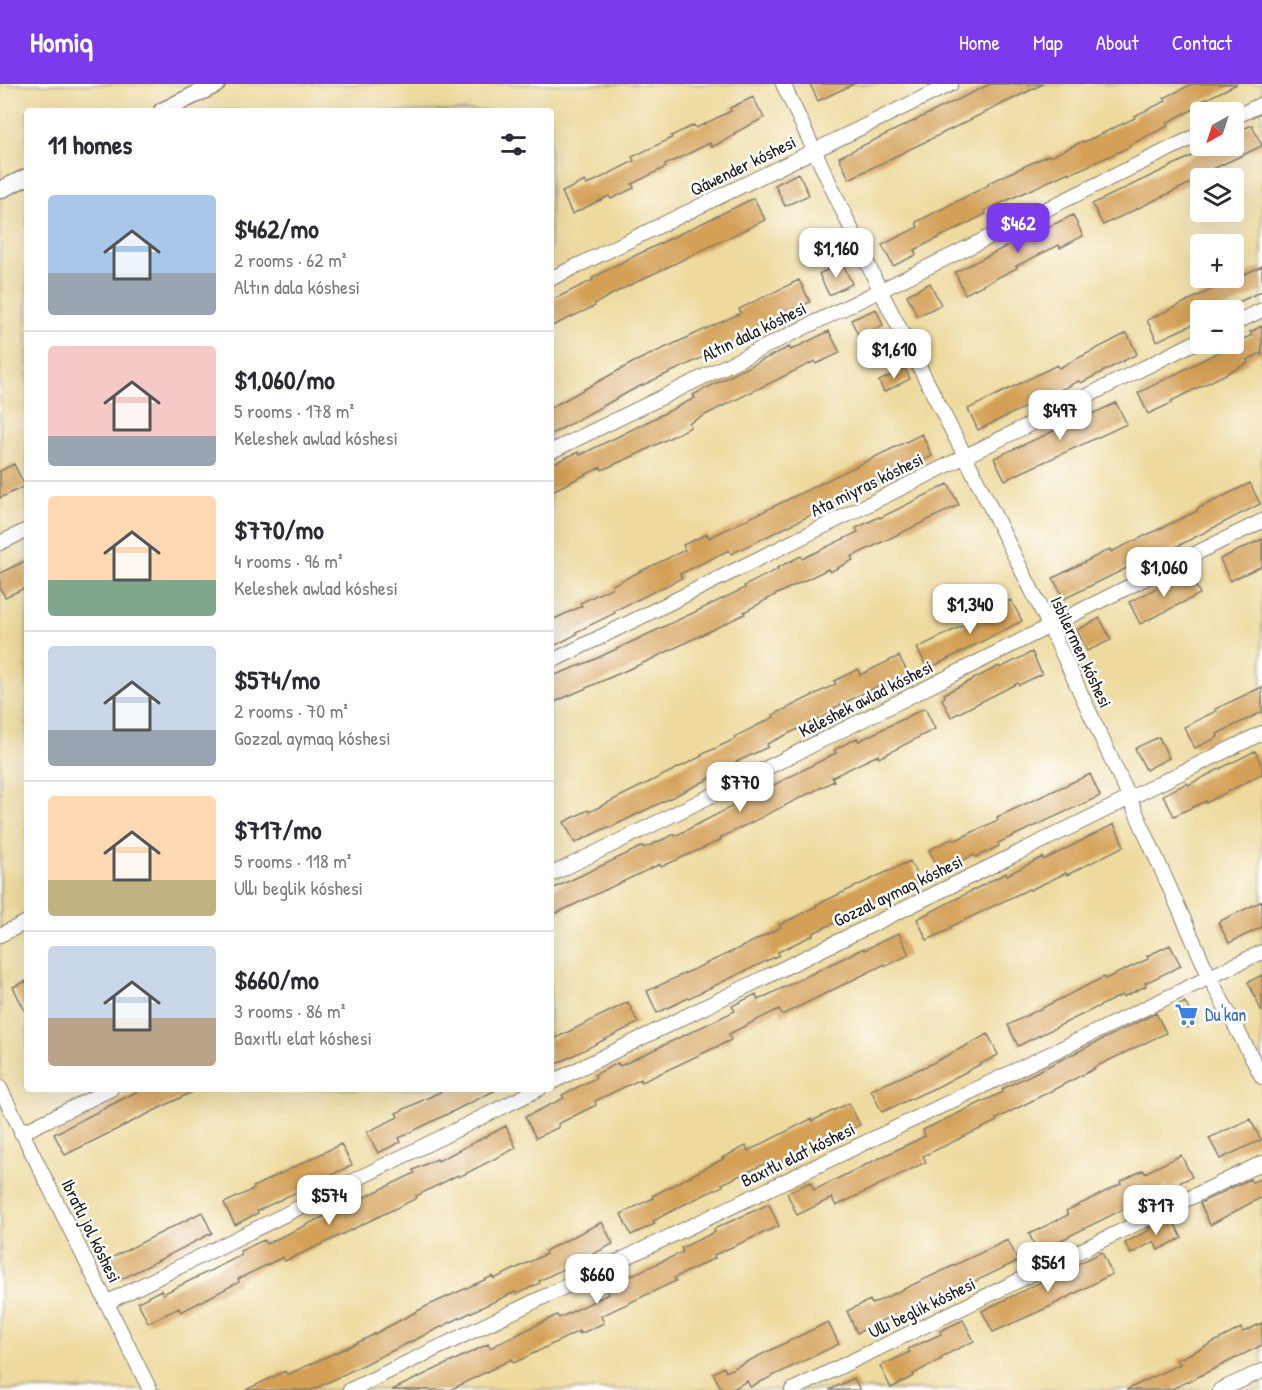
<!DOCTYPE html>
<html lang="en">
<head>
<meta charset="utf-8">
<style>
  :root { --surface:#fff; --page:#f2f2f3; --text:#2b2b33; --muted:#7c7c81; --line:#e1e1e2; --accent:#7c3aed }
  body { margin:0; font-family:"Patrick Hand",sans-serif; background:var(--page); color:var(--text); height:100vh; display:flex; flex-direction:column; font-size:22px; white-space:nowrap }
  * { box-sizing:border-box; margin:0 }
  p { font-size:20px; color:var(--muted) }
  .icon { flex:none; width:33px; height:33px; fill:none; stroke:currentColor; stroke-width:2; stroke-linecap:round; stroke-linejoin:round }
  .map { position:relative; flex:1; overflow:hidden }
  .panel { position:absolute; left:24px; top:24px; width:530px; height:984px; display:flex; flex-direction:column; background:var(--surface); border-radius:6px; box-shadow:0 6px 24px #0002 }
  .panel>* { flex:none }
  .needle { width:39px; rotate:219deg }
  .tools { position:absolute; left:1190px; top:18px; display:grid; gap:12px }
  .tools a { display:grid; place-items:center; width:54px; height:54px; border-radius:6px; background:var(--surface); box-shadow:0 6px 24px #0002; font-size:30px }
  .price { position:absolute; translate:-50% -51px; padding:0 14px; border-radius:12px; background:#fff; color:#222; font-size:20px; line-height:39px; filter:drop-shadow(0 2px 3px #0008) }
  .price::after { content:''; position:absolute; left:50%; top:36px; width:18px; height:14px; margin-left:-9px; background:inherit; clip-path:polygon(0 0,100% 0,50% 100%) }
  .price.selected { background:var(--accent); color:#fff }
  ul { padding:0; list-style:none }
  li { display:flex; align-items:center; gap:18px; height:150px; padding:0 24px }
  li+li { border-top:2px solid var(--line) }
  li span { display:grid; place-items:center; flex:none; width:168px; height:120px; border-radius:6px; color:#555 }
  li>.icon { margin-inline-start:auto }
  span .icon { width:72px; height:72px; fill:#fffc; stroke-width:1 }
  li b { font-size:26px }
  h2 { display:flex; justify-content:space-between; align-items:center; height:72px; padding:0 24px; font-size:26px }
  header { display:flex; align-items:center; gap:36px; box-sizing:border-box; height:84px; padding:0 30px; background:var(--accent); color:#fff }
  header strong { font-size:28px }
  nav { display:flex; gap:33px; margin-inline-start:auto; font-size:21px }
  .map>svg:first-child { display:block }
</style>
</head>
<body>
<header>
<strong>Homiq</strong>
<nav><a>Home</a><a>Map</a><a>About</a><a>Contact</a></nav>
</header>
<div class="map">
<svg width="1262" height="1306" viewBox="0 0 1262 1306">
  <rect width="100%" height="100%" fill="#fff"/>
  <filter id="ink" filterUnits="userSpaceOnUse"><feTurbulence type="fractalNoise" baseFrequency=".0167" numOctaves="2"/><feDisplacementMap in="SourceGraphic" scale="12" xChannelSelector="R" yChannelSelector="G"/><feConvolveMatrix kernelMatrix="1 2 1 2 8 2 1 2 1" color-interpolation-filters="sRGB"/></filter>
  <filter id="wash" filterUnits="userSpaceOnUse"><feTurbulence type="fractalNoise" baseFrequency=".008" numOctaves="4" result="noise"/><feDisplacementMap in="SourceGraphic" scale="24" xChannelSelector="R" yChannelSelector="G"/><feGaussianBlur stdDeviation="1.35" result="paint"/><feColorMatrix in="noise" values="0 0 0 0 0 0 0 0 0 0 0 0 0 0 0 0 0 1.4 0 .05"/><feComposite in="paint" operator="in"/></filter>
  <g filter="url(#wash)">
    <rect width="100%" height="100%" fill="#eddfbd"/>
    <path fill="#eeda9e" stroke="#857b5d" stroke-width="1.5" fill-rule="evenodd" d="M 0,0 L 1262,0 L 1262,1306 L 0,1306 ZM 27,27 L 550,27 L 550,1005 L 27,1005 ZM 1200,28 L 1233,28 L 1233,62 L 1200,62 ZM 1200,94 L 1233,94 L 1233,128 L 1200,128 ZM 1200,160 L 1233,160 L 1233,194 L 1200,194 ZM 1200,226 L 1233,226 L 1233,260 L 1200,260 Z"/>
    <g id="blocks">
      <path fill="#d4a057" d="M 810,0 L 854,0 L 818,17 Z
        M 990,0 L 1043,0 L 849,95 L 839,73 Z
        M 1192,0 L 1237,0 L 1196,20 L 1198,23 L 1166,39 L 1168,42 L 1129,61 L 1130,63 L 1070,90 L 1069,88 L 984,127 L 986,130 L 914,166 L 916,171 L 893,182 L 882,161 L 918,143 L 916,138 L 989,101 L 988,99 L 1012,88 L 1049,71 L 1050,73 L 1083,57 L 1084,58 L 1135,34 L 1134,32 L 1166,17 L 1164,14 Z
        M 753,13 L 764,34 L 734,49 L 735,51 L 712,63 L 710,59 L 665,81 L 666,83 L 632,100 L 634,104 L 611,115 L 609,112 L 572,130 L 562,108 L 585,97 L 587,101 L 634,77 L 632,73 L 672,54 L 671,52 L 694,41 L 696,44 L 731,27 L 730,24 Z
        M 1252,41 L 1262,62 L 1194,94 L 1195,97 L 1103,141 L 1092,120 L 1194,71 L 1193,68 L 1206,62 L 1233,62 L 1233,50 Z
        M 798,89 L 809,111 L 785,122 L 775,101 Z
        M 754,114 L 765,136 L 626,203 L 594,220 L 595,222 L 550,243 L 550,217 L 593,196 L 592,194 L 626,176 Z
        M 1073,131 L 1083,152 L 1060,164 L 1059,161 L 1016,182 L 1017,184 L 965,210 L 955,188 L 1018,157 L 1017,155 L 1040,144 L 1042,146 Z
        M 842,178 L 852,200 L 829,211 L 819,190 Z
        M 1262,182 L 1262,207 L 1222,226 L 1200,226 L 1200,237 L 1157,257 L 1147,236 Z
        M 799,196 L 810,218 L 740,251 L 743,255 L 634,305 L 550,351 L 550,324 L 634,278 L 741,229 L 739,225 Z
        M 930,199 L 941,221 L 917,232 L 907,211 Z
        M 876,225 L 883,241 L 859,253 L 851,236 Z
        M 1262,242 L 1262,272 L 1261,269 L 1247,276 L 1248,279 L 1171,317 L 1172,319 L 1148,330 L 1138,309 L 1252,251 L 1250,248 Z
        M 829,247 L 840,269 L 816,280 L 815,277 L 727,320 L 689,339 L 691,343 L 638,370 L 602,386 L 601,383 L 550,408 L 550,381 L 578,368 L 580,371 L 615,354 L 695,314 L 693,311 L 734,290 L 789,263 L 791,266 Z
        M 1127,249 L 1137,270 L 1081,299 L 1079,297 L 978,346 L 968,325 L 1057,281 L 1059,284 Z
        M 905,284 L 910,295 L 884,308 L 879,297 Z
        M 1116,319 L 1127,340 L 1005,396 L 994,374 Z
        M 922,350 L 932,372 L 731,470 L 729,466 L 680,490 L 682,494 L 614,527 L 615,529 L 576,548 L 577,550 L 554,562 L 550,556 L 550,537 L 582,522 L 580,519 L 613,503 L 612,501 L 685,466 L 683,461 L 707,450 L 709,454 Z
        M 14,380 L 25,402 L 0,414 L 0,387 Z
        M 1250,399 L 1260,420 L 1172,465 L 1136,483 L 1135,480 L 1064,515 L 1053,494 L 1110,465 L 1111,468 L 1197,427 L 1197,425 Z
        M 948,400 L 959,421 L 851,473 L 853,476 L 830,488 L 828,485 L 777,510 L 744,528 L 745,530 L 652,575 L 550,620 L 550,593 L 591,577 L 695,528 L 745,504 L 744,502 L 778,485 L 777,484 L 801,472 L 802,475 L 858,448 L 856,444 L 879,433 L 880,434 Z
        M 1262,455 L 1262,482 L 1230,497 L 1220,475 Z
        M 27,476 L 27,503 L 5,513 L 0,504 L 0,489 Z
        M 1189,488 L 1200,510 L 1140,540 L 1129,518 Z
        M 1011,516 L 1022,537 L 928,585 L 917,564 L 989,529 L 988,527 Z
        M 1100,534 L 1111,556 L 1087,567 L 1077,546 Z
        M 1032,568 L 1042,590 L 1019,601 L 1018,599 L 951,633 L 942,615 L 945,613 L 944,610 L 999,582 L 1000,584 Z
        M 899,572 L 910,593 L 886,605 L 884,599 L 834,624 L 835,627 L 767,660 L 768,663 L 734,679 L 735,681 L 699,700 L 609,744 L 608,743 L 575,759 L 564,738 L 588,726 L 589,728 L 702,672 L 701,671 L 735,655 L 734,653 L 774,633 L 773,631 L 836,600 L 834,597 L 858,585 L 860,591 Z
        M 1262,603 L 1262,628 L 1217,650 L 1218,653 L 1195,664 L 1184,643 L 1216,627 L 1215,625 Z
        M 925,624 L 935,645 L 879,674 L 878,671 L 832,693 L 834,697 L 720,754 L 721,756 L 661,783 L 660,780 L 550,832 L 550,806 L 643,762 L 644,764 L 675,750 L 675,752 L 836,669 L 834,666 L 857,654 L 859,657 Z
        M 1159,653 L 1169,674 L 1146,686 L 1135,664 Z
        M 1255,667 L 1262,682 L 1262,690 L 1206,719 L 1206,717 L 1174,732 L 1163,711 L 1187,699 L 1188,701 Z
        M 1090,690 L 1100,712 L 998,759 L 999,762 L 976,773 L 974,771 L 940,787 L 929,766 L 953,754 L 954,757 L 998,736 L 997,733 Z
        M 1114,740 L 1124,762 L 1067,791 L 1066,789 L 1030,806 L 1029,805 L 950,843 L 951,845 L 927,856 L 917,835 L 1006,789 L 1007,791 L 1043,773 L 1044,776 Z
        M 910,777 L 921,798 L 813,849 L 813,851 L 778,868 L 779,871 L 657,929 L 647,907 L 746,861 L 781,843 L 779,841 L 817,822 L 816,821 Z
        M 1262,817 L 1262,843 L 1229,859 L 1218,838 Z
        M 899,849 L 909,871 L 886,882 L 885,880 L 782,931 L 779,925 L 729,950 L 731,956 L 642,998 L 641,995 L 595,1017 L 596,1021 L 558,1040 L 559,1043 L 536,1054 L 525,1033 L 564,1014 L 562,1011 L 596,994 L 594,991 L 618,979 L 620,982 L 735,927 L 732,922 L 756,910 L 758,916 L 864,864 L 864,866 Z
        M 1170,861 L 1181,882 L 1145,899 L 1146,902 L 1123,913 L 1122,911 L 1018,962 L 1008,941 L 1104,893 L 1105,895 L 1148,875 L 1147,872 Z
        M 1262,891 L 1262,928 L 1248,898 Z
        M 27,897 L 27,931 L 13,903 Z
        M 628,918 L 638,939 L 550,983 L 550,957 Z
        M 1185,918 L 1196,940 L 1187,944 L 1176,923 Z
        M 1156,929 L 1166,949 L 1093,984 L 1094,985 L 996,1035 L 997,1037 L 923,1072 L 926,1078 L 836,1122 L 832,1114 L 797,1131 L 787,1109 L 810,1098 L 814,1106 L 925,1052 L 923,1046 L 1003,1008 L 1002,1005 Z
        M 988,950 L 998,971 L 937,1003 L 882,1028 L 871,1006 L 933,979 Z
        M 142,1005 L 198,1005 L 65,1071 L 54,1050 Z
        M 446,1005 L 498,1005 L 399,1054 L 401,1058 L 378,1069 L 367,1048 L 398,1033 L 396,1029 Z
        M 849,1019 L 860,1041 L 836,1052 L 835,1050 L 770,1083 L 768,1078 L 722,1100 L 723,1102 L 685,1120 L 653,1137 L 655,1140 L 631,1151 L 621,1130 L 653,1114 L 652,1112 L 723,1075 L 722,1074 L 746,1062 L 748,1067 L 811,1035 L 812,1037 Z
        M 1250,1035 L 1261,1056 L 1220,1075 L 1209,1054 Z
        M 506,1042 L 516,1064 L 459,1093 L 458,1091 L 416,1112 L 417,1114 L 318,1162 L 285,1177 L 283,1173 L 238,1195 L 239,1198 L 181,1228 L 179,1224 L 148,1239 L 138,1218 L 161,1206 L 163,1210 L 242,1171 L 240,1167 L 264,1156 L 266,1160 L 298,1145 L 415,1089 L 413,1086 L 437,1075 L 438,1077 Z
        M 341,1060 L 352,1081 L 257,1127 L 258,1129 L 235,1141 L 224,1119 L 254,1105 L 253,1103 Z
        M 1181,1071 L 1192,1093 L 1168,1104 L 1167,1101 L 1125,1122 L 1126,1124 L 1061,1156 L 1063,1160 L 1040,1171 L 1029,1150 L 1068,1131 L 1066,1127 L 1121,1100 L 1120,1098 L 1143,1086 L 1145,1089 Z
        M 1262,1094 L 1262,1113 L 1210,1141 L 1200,1119 L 1250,1095 L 1252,1098 Z
        M 769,1120 L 779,1142 L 714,1171 L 715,1174 L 674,1194 L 676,1197 L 601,1232 L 604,1239 L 580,1250 L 579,1247 L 514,1279 L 512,1275 L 450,1306 L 392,1306 L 488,1260 L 490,1264 L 557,1231 L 559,1234 L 609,1210 L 605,1203 L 683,1168 L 681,1164 L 715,1148 L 714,1145 Z
        M 202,1128 L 212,1149 L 120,1196 L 109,1175 Z
        M 1171,1133 L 1182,1154 L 1158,1166 L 1154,1157 L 1131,1170 L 1125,1159 L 1149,1146 L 1148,1144 Z
        M 602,1138 L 613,1160 L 539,1197 L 540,1199 L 517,1210 L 515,1208 L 480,1224 L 312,1306 L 246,1306 L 285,1287 L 287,1291 L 365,1255 L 427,1222 L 493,1192 L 494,1195 L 546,1170 L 545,1167 Z
        M 1008,1156 L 1018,1177 L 893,1236 L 891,1232 L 857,1249 L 847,1227 L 870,1216 L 872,1220 Z
        M 1102,1168 L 1112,1190 L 1049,1223 L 993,1248 L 982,1227 Z
        M 963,1236 L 974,1257 L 941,1273 L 942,1275 L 913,1290 L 914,1292 L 891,1304 L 880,1282 L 910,1268 L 908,1265 L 941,1250 L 940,1247 Z
        M 828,1238 L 839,1260 L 750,1303 L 747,1297 L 731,1306 L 722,1306 L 713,1289 L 724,1283 L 726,1288 Z
        M 1262,1239 L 1262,1261 L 1212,1286 L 1170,1306 L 1126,1306 L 1180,1280 L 1177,1276 L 1218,1256 L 1241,1244 L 1243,1248 Z
        M 854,1294 L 860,1306 L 829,1306 Z"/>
    </g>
  </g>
  <g filter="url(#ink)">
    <use href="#blocks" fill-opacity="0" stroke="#847e6c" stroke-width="1.5"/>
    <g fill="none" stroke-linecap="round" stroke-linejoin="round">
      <defs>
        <path id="minor" d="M 783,0 L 880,206 L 965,372 L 1049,541 L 1129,713 L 1210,894 L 1262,993
          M 1233,34 L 1262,20
          M 550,195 L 951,0
          M 1233,240 L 1262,226
          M 550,368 L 1200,50
          M 0,459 L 27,446
          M 550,578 L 1200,256
          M 550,791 C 789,675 1024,553 1262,437
          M 0,851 L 27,838
          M 550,999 L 1262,649
          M 0,1004 L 150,1306
          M 21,1049 L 111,1005
          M 106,1219 L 539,1005
          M 350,1306 L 1262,868
          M 792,1306 L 1262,1079
          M 1220,1306 L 1262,1287"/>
        <path id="major" d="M 162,27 L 217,0
          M 0,106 L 27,93"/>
      </defs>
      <use href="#minor" stroke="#847e6c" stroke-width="16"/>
      <use href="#major" stroke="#847e6c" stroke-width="19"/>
      <use href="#minor" stroke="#fff" stroke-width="14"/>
      <use href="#major" stroke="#fff" stroke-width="16"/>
    </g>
  </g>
  <defs>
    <symbol id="supermarket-bare" viewBox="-9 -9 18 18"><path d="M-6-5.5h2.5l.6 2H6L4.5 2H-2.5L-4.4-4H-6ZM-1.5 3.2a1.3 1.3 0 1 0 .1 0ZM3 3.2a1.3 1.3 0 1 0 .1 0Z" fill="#3f7fe0" stroke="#fff" stroke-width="2.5" paint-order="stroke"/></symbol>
  </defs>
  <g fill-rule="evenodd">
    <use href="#supermarket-bare" x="1170" y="914" width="33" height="33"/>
  </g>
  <g text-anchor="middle" stroke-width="5" stroke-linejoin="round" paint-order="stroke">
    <g font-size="18" fill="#1c1c1c" stroke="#fff">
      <text transform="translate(743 82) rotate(-26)" y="6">Qáwender kóshesi</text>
      <text transform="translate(754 248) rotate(-26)" y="6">Altın dala kóshesi</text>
      <text transform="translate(867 401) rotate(-26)" y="6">Ata miyras kóshesi</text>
      <text transform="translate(1081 568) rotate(65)" y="6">Isbilermen kóshesi</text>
      <text transform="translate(866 615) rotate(-27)" y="6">Keleshek awlad kóshesi</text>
      <text transform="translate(898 807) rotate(-26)" y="6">Gozzal aymaq kóshesi</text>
      <text transform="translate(798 1071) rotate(-26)" y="6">Baxıtlı elat kóshesi</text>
      <text transform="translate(91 1147) rotate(64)" y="6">Ibratlı jol kóshesi</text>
      <text transform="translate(922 1224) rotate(-26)" y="6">Ullı beglik kóshesi</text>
    </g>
    <g font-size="18" fill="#366cbe" stroke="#fff" text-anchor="start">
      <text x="1205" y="937">Du'kan</text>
    </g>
  </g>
</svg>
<div class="tools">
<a><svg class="needle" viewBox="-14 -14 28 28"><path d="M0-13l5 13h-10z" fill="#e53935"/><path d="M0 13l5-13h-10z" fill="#7c7c81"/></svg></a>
<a><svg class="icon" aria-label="layers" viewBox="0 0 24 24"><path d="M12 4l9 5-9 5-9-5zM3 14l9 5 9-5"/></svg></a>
<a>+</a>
<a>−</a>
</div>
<b class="price selected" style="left:1018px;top:170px">$462</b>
<b class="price" style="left:836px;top:195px">$1,160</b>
<b class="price" style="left:894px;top:296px">$1,610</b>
<b class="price" style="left:1060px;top:357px">$497</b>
<b class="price" style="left:1164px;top:514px">$1,060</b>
<b class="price" style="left:970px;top:551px">$1,340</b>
<b class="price" style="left:740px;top:729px">$770</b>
<b class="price" style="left:329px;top:1142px">$574</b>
<b class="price" style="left:1156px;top:1152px">$717</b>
<b class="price" style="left:1048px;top:1209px">$561</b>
<b class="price" style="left:597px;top:1221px">$660</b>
<section class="panel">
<h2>11 homes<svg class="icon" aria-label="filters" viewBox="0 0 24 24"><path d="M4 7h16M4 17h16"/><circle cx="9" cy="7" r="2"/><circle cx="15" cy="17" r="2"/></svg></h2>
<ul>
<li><span style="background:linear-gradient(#a9c7e8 65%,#9aa5b1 0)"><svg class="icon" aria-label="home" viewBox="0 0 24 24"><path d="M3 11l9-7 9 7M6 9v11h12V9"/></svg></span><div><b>$462/mo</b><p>2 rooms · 62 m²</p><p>Altın dala kóshesi</p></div></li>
<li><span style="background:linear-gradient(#f6c9c9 75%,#9aa5b1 0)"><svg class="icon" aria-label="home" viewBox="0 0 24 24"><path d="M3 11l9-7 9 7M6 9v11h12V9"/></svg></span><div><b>$1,060/mo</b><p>5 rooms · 178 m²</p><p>Keleshek awlad kóshesi</p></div></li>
<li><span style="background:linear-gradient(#ffd9b3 70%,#7fa58c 0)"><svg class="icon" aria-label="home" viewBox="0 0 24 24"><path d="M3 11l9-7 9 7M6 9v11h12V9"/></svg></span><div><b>$770/mo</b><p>4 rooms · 96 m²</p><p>Keleshek awlad kóshesi</p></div></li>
<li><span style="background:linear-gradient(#c9d6e8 70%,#9aa5b1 0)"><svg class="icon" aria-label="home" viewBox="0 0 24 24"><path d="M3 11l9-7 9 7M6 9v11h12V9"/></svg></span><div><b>$574/mo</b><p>2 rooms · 70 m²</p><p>Gozzal aymaq kóshesi</p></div></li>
<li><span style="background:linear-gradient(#ffd9b3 70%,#c2b280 0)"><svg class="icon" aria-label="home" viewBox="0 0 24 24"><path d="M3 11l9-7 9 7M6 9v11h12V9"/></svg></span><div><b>$717/mo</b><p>5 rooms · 118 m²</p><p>Ullı beglik kóshesi</p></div></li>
<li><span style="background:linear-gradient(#c9d6e8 60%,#b9a48a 0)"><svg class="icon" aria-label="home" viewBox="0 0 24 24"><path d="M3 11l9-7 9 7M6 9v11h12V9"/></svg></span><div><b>$660/mo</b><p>3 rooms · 86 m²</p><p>Baxıtlı elat kóshesi</p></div></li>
</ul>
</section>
</div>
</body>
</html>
